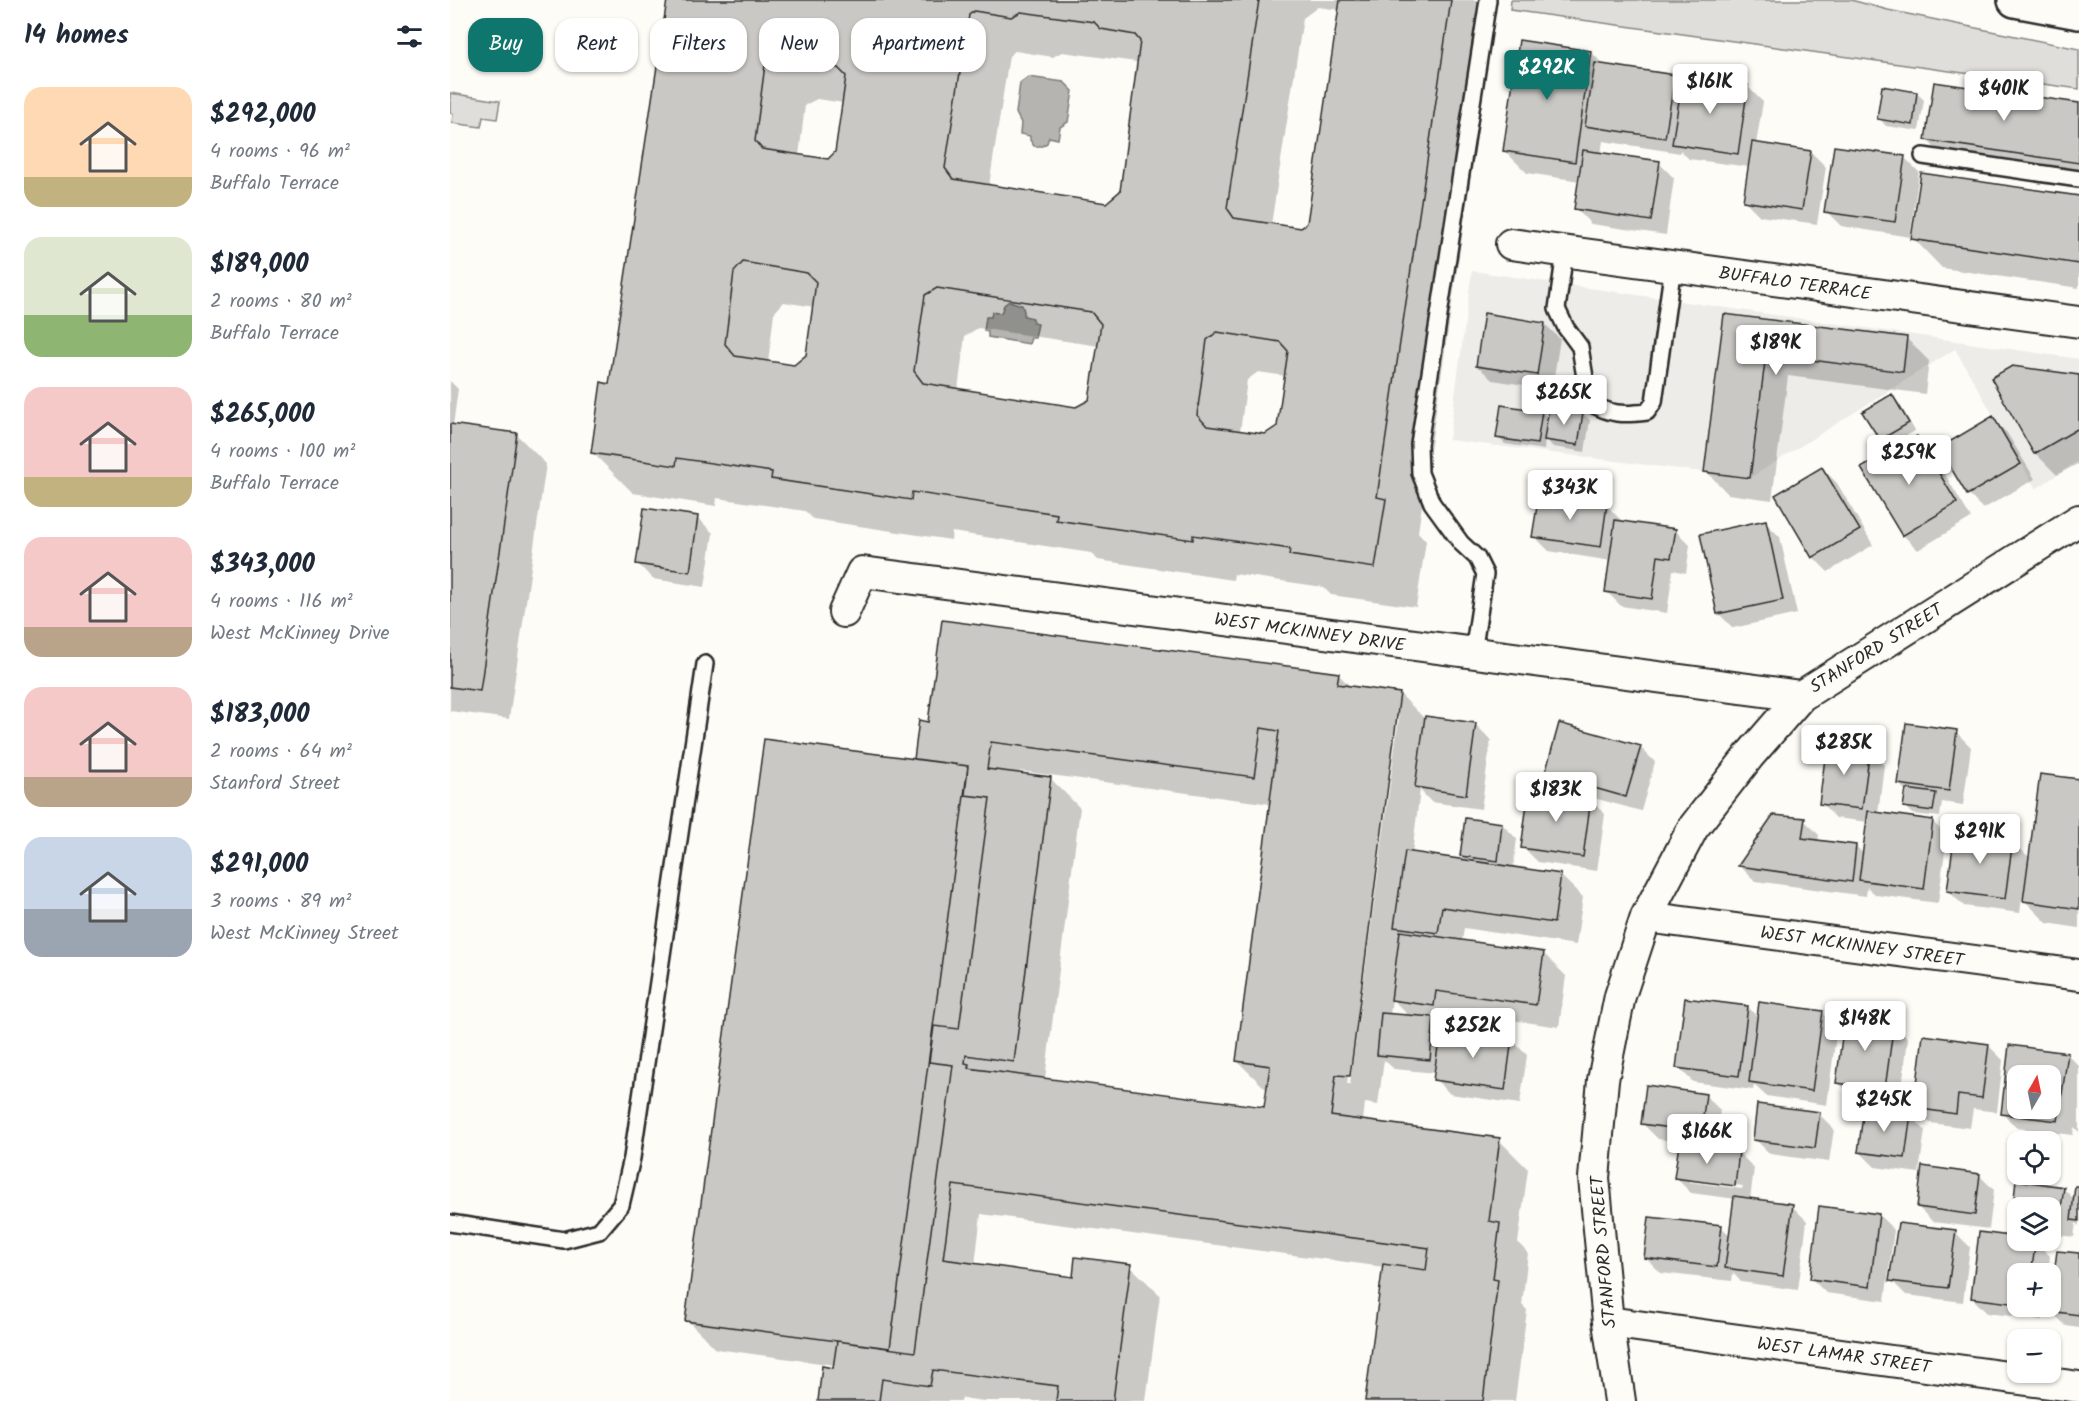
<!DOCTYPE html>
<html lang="en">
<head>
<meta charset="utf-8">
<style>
  :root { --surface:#fff; --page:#f6f6f7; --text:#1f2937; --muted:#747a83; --accent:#0f766e }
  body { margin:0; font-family:Kalam,sans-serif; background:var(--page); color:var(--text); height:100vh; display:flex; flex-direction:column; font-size:22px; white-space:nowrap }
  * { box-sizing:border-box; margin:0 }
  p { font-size:20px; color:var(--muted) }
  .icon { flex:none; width:33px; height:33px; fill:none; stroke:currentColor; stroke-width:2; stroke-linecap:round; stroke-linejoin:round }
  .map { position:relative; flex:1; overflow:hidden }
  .sheet { display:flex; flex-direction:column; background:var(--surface); width:450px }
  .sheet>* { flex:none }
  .guide { position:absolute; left:18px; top:18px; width:570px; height:54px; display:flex; gap:12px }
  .needle { width:39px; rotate:9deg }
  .tools { position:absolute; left:1557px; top:1065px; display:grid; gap:12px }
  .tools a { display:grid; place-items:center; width:54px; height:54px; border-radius:12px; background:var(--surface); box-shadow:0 2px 4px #0004; font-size:30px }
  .price { position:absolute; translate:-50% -51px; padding:0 14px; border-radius:6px; background:#fff; color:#222; font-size:20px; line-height:39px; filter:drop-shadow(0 2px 3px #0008) }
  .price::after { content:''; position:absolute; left:50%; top:36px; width:18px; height:14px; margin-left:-9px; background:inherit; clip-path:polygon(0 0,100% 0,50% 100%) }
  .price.active { background:var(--accent); color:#fff }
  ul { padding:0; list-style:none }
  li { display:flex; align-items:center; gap:18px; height:150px; padding:0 24px }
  li span { display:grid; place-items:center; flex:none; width:168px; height:120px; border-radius:18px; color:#555 }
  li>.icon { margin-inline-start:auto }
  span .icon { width:72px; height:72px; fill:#fffc; stroke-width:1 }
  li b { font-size:26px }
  h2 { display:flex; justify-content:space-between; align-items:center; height:72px; padding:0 24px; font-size:26px }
  .chip { padding:0 21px; border-radius:18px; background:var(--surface); box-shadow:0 2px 4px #0004; font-size:21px; line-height:54px }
  .chip.active { background:var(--accent); color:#fff }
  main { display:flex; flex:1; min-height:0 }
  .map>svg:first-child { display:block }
</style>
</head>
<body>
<main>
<section class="sheet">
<h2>14 homes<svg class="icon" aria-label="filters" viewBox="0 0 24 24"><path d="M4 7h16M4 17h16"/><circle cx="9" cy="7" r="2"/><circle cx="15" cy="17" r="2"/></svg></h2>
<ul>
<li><span style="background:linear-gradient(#ffd9b3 75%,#c2b280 0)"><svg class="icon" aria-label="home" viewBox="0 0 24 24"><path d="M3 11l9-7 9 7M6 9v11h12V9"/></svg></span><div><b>$292,000</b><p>4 rooms · 96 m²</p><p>Buffalo Terrace</p></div></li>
<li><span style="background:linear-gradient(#dfe7d0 65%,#8fb573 0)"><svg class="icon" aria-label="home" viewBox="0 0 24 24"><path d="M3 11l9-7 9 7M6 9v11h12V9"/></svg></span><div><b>$189,000</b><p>2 rooms · 80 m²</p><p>Buffalo Terrace</p></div></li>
<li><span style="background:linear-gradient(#f6c9c9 75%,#c2b280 0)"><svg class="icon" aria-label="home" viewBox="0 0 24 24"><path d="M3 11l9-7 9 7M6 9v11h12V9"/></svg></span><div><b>$265,000</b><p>4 rooms · 100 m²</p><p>Buffalo Terrace</p></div></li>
<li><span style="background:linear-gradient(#f6c9c9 75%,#b9a48a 0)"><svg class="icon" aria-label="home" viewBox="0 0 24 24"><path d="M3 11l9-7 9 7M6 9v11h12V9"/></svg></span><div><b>$343,000</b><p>4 rooms · 116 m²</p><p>West McKinney Drive</p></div></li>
<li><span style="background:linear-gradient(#f6c9c9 75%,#b9a48a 0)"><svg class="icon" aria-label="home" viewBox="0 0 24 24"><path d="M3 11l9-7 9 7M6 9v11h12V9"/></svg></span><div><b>$183,000</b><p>2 rooms · 64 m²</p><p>Stanford Street</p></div></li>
<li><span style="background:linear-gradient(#c9d6e8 60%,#9aa5b1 0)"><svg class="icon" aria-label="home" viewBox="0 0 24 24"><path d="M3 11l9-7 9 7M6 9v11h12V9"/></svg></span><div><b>$291,000</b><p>3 rooms · 89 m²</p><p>West McKinney Street</p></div></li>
</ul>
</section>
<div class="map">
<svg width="1629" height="1401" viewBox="0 0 1629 1401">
  <rect width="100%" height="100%" fill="#fdfcf7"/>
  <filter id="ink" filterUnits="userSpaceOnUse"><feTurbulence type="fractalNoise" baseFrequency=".0167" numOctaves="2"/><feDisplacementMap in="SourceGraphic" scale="12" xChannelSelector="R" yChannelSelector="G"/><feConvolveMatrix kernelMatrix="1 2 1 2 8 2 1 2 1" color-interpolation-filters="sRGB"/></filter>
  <g filter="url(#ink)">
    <path fill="#edece8" d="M 1022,271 L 1629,359 L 1629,460 L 1586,489 L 1505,349 L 1300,478 L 999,440 Z"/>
    <path fill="#dfdeda" stroke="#858482" stroke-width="1.5" d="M 1061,0 L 1401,0 L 1438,10 L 1629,49 L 1629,89 L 1060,10 Z
      M 0,93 L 50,101 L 47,119 L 33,117 L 31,127 L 2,123 L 3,114 L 0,113 Z"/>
    <path fill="#b5b4b1" stroke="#7e7d7b" stroke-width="1.5" d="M 578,77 L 614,82 L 623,91 L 618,122 L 610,127 L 608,139 L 599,137 L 597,143 L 592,146 L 584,146 L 580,140 L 580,136 L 570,134 L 571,123 L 566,113 L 570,83 Z
      M 559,301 L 572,305 L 574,311 L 574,316 L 583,318 L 583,323 L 588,324 L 585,338 L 581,338 L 579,344 L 538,337 L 538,332 L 534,331 L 536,317 L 541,317 L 542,312 L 551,313 L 554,305 Z"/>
    <path fill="#0003" fill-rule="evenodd" d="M 218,0 L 1047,0 L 968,532 L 976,541 L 966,607 L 881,595 L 873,587 L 784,574 L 783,580 L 648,560 L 641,553 L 502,532 L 501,540 L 363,519 L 355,511 L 267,498 L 266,506 L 183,493 L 142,452 L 161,385 ZM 868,7 L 890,10 L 858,224 L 851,229 L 821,225 L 853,18 ZM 565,51 L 603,57 L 612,52 L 686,62 L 688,65 L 671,191 L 656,205 L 539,186 L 559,56 ZM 367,99 L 394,103 L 387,153 L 378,161 L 349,156 L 355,105 ZM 334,302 L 364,307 L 358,356 L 345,367 L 318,363 L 324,313 ZM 528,328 L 649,346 L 640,401 L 627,408 L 508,390 L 515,336 ZM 808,372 L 836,376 L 828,427 L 815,436 L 790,432 L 797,380 Z
      M 1141,52 L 1155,66 L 1224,77 L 1233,86 L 1234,77 L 1298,87 L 1313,102 L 1306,144 L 1361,152 L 1376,167 L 1367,224 L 1310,216 L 1295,201 L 1300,167 L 1239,159 L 1230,150 L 1230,153 L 1153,141 L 1151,154 L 1209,163 L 1224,178 L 1216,235 L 1141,224 L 1126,209 L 1130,181 L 1077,173 L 1054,150 Z
      M 1467,93 L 1474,100 L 1469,131 L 1436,126 L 1429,118 Z
      M 1629,105 L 1629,182 L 1499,162 L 1477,140 Z
      M 1454,157 L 1469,172 L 1460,237 L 1391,226 L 1376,211 Z
      M 1629,198 L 1629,288 L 1492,268 L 1463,238 Z
      M 1276,315 L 1457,339 L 1479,361 L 1475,394 L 1338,376 L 1322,500 L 1278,494 L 1256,471 Z
      M 1095,324 L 1110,339 L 1102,389 L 1042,380 L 1027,365 Z
      M 1629,376 L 1629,463 L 1607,475 L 1585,453 Z
      M 0,381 L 8,389 L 3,426 L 67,435 L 96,464 L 59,719 L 0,711 Z
      M 1442,396 L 1449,403 L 1465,431 L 1438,446 L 1431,439 Z
      M 1091,412 L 1099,420 L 1132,413 L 1140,420 L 1135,452 L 1103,447 L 1095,439 L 1094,450 L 1055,444 L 1048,437 Z
      M 1542,418 L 1557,433 L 1585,479 L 1533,509 L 1518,494 Z
      M 1467,438 L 1482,453 L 1521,518 L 1468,550 L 1453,535 Z
      M 1372,468 L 1387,483 L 1423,545 L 1378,572 L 1363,557 Z
      M 1156,505 L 1171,520 L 1171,522 L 1225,530 L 1240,545 L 1236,573 L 1223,570 L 1217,613 L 1171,606 L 1156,591 L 1161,561 L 1099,551 L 1084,536 Z
      M 248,518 L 263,533 L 255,587 L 203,579 L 188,564 Z
      M 1315,522 L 1330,537 L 1347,614 L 1283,628 L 1268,613 Z
      M 888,674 L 902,688 L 950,694 L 976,720 L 976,717 L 1026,725 L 1041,740 L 1031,809 L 981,802 L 970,790 L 962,854 L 1018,862 L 1012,856 L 1052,824 L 1067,839 L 1063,868 L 1110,875 L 1133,897 L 1126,945 L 1014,928 L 1012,942 L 1093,953 L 1116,976 L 1109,1027 L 1008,1012 L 1006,1028 L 990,1025 L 994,1030 L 1062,1040 L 1077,1055 L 1070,1104 L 1000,1094 L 985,1079 L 986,1073 L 944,1069 L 934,1060 L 928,1105 L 915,1103 L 913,1121 L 1049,1140 L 1078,1169 L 1068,1243 L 1078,1253 L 1072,1305 L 1077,1310 L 1065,1401 L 916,1401 L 934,1267 L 531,1214 L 525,1265 L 624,1278 L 680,1266 L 710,1295 L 696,1401 L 534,1401 L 512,1398 L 511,1401 L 369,1401 L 385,1365 L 266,1349 L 237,1320 L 480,723 ZM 946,717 L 949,717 L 900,1084 L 897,1084 ZM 570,771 L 821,804 L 787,1061 L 817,1090 L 816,1109 L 595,1079 L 630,808 L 601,779 L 569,774 ZM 942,999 L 960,1017 L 940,1015 Z
      M 1506,732 L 1521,747 L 1513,805 L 1492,802 L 1490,817 L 1462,814 L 1455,807 L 1457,792 L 1449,784 Z
      M 1190,747 L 1205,762 L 1191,811 L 1111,789 L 1096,774 Z
      M 1419,750 L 1434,765 L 1428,814 L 1482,821 L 1497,836 L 1488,903 L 1426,895 L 1417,887 L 1416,896 L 1305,881 L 1290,866 L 1354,820 L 1369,835 L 1368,841 L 1406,846 L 1414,855 L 1418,822 L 1386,818 L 1371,803 Z
      M 1629,781 L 1629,928 L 1597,923 L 1572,898 L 1570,913 L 1514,906 L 1498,891 L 1562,841 L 1580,858 Z
      M 1140,799 L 1155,814 L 1147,871 L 1088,862 L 1073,847 Z
      M 1298,1007 L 1309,1018 L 1372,1012 L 1387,1027 L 1377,1105 L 1316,1096 L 1304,1085 L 1303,1090 L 1243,1082 L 1228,1067 Z
      M 1443,1023 L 1458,1038 L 1450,1104 L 1403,1097 L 1388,1082 Z
      M 1538,1045 L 1553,1060 L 1547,1112 L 1523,1109 L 1520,1128 L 1480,1123 L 1465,1108 Z
      M 1561,1047 L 1617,1054 L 1629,1066 L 1629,1132 L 1624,1127 L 1623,1135 L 1567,1128 L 1552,1113 ZM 1568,1076 L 1600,1076 L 1600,1108 L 1568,1108 Z
      M 1255,1095 L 1270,1110 L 1265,1146 L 1208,1139 L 1193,1124 Z
      M 1369,1114 L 1384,1129 L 1379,1162 L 1320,1154 L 1305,1139 Z
      M 1460,1115 L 1475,1130 L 1469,1173 L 1425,1167 L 1410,1152 Z
      M 1289,1153 L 1304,1168 L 1300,1200 L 1342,1206 L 1357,1221 L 1348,1290 L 1291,1282 L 1283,1273 L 1282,1281 L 1211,1273 L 1196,1258 L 1271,1227 L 1281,1236 L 1286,1199 L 1241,1193 L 1226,1178 ZM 1240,1179 L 1293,1186 L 1292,1189 L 1240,1182 Z
      M 1529,1175 L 1544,1190 L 1539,1229 L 1483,1222 L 1468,1207 Z
      M 1568,1182 L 1613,1188 L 1625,1200 L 1629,1188 L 1629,1226 L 1626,1223 L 1624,1237 L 1600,1234 L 1600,1208 L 1568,1208 L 1568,1221 L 1563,1216 Z
      M 1429,1215 L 1444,1230 L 1435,1301 L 1376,1293 L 1361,1278 Z
      M 1505,1232 L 1520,1247 L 1513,1302 L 1456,1295 L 1441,1280 Z
      M 1568,1240 L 1585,1241 L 1600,1256 L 1598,1274 L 1568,1274 L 1568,1306 L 1593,1306 L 1592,1320 L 1537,1313 L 1522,1298 Z
      M 1629,1255 L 1629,1328 L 1616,1326 L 1601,1311 Z"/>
    <path fill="#c9c8c4" stroke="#2b2b2b" stroke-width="1.5" fill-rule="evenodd" d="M 217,0 L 809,0 L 777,208 L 784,218 L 851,228 L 857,223 L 890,0 L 1001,0 L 927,497 L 936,499 L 925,568 L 839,555 L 840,549 L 743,535 L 743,540 L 606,520 L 607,514 L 462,492 L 461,500 L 321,479 L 322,472 L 227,458 L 226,466 L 141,453 L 151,382 L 159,384 ZM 524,11 L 561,17 L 571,12 L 644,22 L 651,29 L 685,35 L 690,41 L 670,191 L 656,203 L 503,179 L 495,168 L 519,15 ZM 325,59 L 388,68 L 396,76 L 385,152 L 378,159 L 312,149 L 305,141 L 315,65 ZM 293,262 L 357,273 L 366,282 L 356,355 L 344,365 L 285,356 L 275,344 L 284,272 ZM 487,288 L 641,312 L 651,324 L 639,400 L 626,407 L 473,383 L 464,371 L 475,295 ZM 767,332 L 830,342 L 838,351 L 827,426 L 815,434 L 757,426 L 747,415 L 757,340 Z
      M 1069,40 L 1141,51 L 1125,162 L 1053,151 Z
      M 1145,63 L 1225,75 L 1215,138 L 1135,126 Z
      M 1233,76 L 1298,85 L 1288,154 L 1222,144 Z
      M 1484,82 L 1629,103 L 1629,163 L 1475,140 Z
      M 1432,86 L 1467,92 L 1463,125 L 1427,119 Z
      M 1302,142 L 1361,151 L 1352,210 L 1293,201 Z
      M 1384,146 L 1455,156 L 1445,222 L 1374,212 Z
      M 1133,150 L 1210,161 L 1201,221 L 1124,209 Z
      M 1471,173 L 1629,196 L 1629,264 L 1461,239 Z
      M 1034,313 L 1095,323 L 1087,375 L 1026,366 Z
      M 1274,314 L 1457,337 L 1453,372 L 1316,354 L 1300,478 L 1254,472 Z
      M 1562,366 L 1629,375 L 1629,428 L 1584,454 L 1541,378 Z
      M 1442,394 L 1459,423 L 1430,440 L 1412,412 Z
      M 1051,405 L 1092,411 L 1087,444 L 1046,438 Z
      M 1099,407 L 1133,412 L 1128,445 L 1094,440 Z
      M 1543,416 L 1571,464 L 1517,495 L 1489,448 Z
      M 0,424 L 67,433 L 30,691 L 0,687 Z
      M 1467,436 L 1507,503 L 1452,536 L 1411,468 Z
      M 1372,467 L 1410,530 L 1362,558 L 1325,495 Z
      M 1089,494 L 1157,504 L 1151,547 L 1082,537 Z
      M 194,508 L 248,516 L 240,572 L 186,564 Z
      M 1165,520 L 1226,529 L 1221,558 L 1208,556 L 1202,599 L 1155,592 Z
      M 1316,520 L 1333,600 L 1267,614 L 1250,534 Z
      M 492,620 L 889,673 L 887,684 L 950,693 L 900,1076 L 886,1075 L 881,1116 L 1050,1138 L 1039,1221 L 1050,1223 L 1043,1279 L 1048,1280 L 1033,1401 L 915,1401 L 933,1264 L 976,1270 L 979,1248 L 503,1185 L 493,1259 L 623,1277 L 625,1257 L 681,1264 L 663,1401 L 606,1401 L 608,1386 L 483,1370 L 480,1386 L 432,1379 L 429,1401 L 368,1401 L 372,1366 L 383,1368 L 387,1341 L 465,1352 L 503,1065 L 479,1062 L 484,1026 L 509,1029 L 540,798 L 515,795 L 518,766 L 464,759 L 469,720 L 478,722 ZM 811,728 L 829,731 L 786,1061 L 820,1066 L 814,1107 L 518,1068 L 519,1064 L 515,1063 L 516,1055 L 564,1062 L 601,777 L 537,769 L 541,742 L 804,777 Z
      M 975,716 L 1026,723 L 1016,795 L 965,787 Z
      M 1109,723 L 1191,746 L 1176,797 L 1095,774 Z
      M 1456,723 L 1507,730 L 1499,791 L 1448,784 Z
      M 314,739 L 518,766 L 440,1348 L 235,1321 Z
      M 1377,743 L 1420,749 L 1412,809 L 1369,804 Z
      M 1590,774 L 1629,779 L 1629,909 L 1573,901 Z
      M 1079,789 L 1141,798 L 1133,857 L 1071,848 Z
      M 1456,789 L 1486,793 L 1483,811 L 1453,807 Z
      M 1418,811 L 1483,820 L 1474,889 L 1409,880 Z
      M 1323,815 L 1355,818 L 1352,838 L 1406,845 L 1402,882 L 1288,866 Z
      M 1015,818 L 1052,823 L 1048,861 L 1010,856 Z
      M 1505,831 L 1563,839 L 1555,899 L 1497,891 Z
      M 955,851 L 1111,874 L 1104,923 L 992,907 L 988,933 L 944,927 Z
      M 950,931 L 1094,952 L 1086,1005 L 986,991 L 984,1006 L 941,1000 Z
      M 1235,998 L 1298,1006 L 1289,1076 L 1226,1068 Z
      M 1309,1002 L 1373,1011 L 1362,1091 L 1299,1082 Z
      M 931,1013 L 984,1017 L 980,1060 L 927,1055 Z
      M 1395,1015 L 1444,1022 L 1435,1089 L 1386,1083 Z
      M 991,1028 L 1062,1038 L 1055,1090 L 983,1080 Z
      M 1473,1035 L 1539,1044 L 1532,1098 L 1508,1095 L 1506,1114 L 1464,1108 Z
      M 1559,1045 L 1618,1053 L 1608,1121 L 1551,1114 ZM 1568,1076 L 1600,1076 L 1600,1108 L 1568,1108 Z
      M 1196,1085 L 1256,1094 L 1251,1132 L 1191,1124 Z
      M 1307,1104 L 1370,1112 L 1365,1148 L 1303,1140 Z
      M 1414,1108 L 1461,1114 L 1455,1158 L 1408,1152 Z
      M 1229,1144 L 1289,1151 L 1285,1186 L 1224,1178 Z
      M 1472,1166 L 1530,1174 L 1525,1215 L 1467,1207 Z
      M 1566,1180 L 1614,1187 L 1609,1223 L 1600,1222 L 1600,1208 L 1568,1208 L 1568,1218 L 1562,1217 Z
      M 1625,1186 L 1629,1186 L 1629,1221 L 1621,1220 Z
      M 1284,1196 L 1343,1204 L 1333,1276 L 1275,1268 Z
      M 1369,1206 L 1429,1214 L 1420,1287 L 1360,1279 Z
      M 1199,1217 L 1272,1225 L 1267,1267 L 1194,1258 Z
      M 1448,1223 L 1506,1230 L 1498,1288 L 1439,1281 Z
      M 1529,1232 L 1568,1237 L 1568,1240 L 1586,1240 L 1581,1274 L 1568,1274 L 1568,1304 L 1521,1298 Z
      M 1607,1251 L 1629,1253 L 1629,1315 L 1599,1311 Z"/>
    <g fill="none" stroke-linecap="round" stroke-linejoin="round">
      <defs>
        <path id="lane" d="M 1473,156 L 1629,179
          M 1115,252 L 1107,309 L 1116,328 L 1130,347 L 1139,402 C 1160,415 1173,415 1197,412 L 1204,402 L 1223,266
          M 1023,653 L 1035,574 L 1027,558 L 1011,543 L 982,503 L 970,473 L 969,444 L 1038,0
          M 0,1223 L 114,1240 L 149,1231 L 171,1205 L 182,1158 L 255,664"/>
        <path id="street" d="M 1061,244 L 1629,322
          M 394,612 L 412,572 L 1351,696
          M 1196,917 L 1629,975
          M 1158,1322 L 1629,1387
          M 1170,1401 L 1158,1322 L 1144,1178 L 1153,1080 L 1170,996 L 1196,917 L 1243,828 L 1299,756 L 1351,696 L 1629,520"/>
        <path id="secondary" d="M 1565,0 L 1629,12"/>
      </defs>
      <use href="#lane" stroke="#2b2b2b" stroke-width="20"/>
      <use href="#street" stroke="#2b2b2b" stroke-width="34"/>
      <use href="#secondary" stroke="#2b2b2b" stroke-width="38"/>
      <use href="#lane" stroke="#fdfcf7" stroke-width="15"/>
      <use href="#street" stroke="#fdfcf7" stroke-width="30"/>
      <use href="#secondary" stroke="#fdfcf7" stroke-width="33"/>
    </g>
  </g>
  <g text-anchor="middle" stroke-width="4.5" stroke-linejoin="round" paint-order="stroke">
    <g font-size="18" fill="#2b2b2b" stroke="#fdfcf7">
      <text transform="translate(1345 283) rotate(8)" y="6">BUFFALO TERRACE</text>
      <text transform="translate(860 632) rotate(8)" y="6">WEST MCKINNEY DRIVE</text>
      <text transform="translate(1426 648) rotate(-32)" y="6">STANFORD STREET</text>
      <text transform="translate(1412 946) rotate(8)" y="6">WEST MCKINNEY STREET</text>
      <text transform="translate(1153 1252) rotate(-95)" y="6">STANFORD STREET</text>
      <text transform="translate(1394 1355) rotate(8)" y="6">WEST LAMAR STREET</text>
    </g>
  </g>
</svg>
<div class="tools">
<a><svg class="needle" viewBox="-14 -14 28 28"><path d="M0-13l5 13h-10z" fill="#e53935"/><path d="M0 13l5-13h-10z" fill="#747a83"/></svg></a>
<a><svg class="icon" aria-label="locate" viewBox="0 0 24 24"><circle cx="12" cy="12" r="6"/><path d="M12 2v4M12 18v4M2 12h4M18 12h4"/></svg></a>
<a><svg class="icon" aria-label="layers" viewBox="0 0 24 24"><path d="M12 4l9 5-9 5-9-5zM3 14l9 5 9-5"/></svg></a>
<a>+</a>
<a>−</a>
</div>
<b class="price active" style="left:1097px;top:101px">$292K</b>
<b class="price" style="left:1260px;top:115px">$161K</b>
<b class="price" style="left:1554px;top:122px">$401K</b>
<b class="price" style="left:1326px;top:376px">$189K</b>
<b class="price" style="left:1114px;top:426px">$265K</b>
<b class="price" style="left:1459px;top:486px">$259K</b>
<b class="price" style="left:1120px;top:521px">$343K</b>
<b class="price" style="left:1394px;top:776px">$285K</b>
<b class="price" style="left:1106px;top:823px">$183K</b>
<b class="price" style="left:1530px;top:865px">$291K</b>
<b class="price" style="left:1415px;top:1052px">$148K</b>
<b class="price" style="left:1023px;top:1059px">$252K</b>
<b class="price" style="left:1434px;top:1133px">$245K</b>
<b class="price" style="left:1257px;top:1165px">$166K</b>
<div class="guide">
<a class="chip active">Buy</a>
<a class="chip">Rent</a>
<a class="chip">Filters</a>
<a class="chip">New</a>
<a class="chip">Apartment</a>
</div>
</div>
</main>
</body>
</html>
